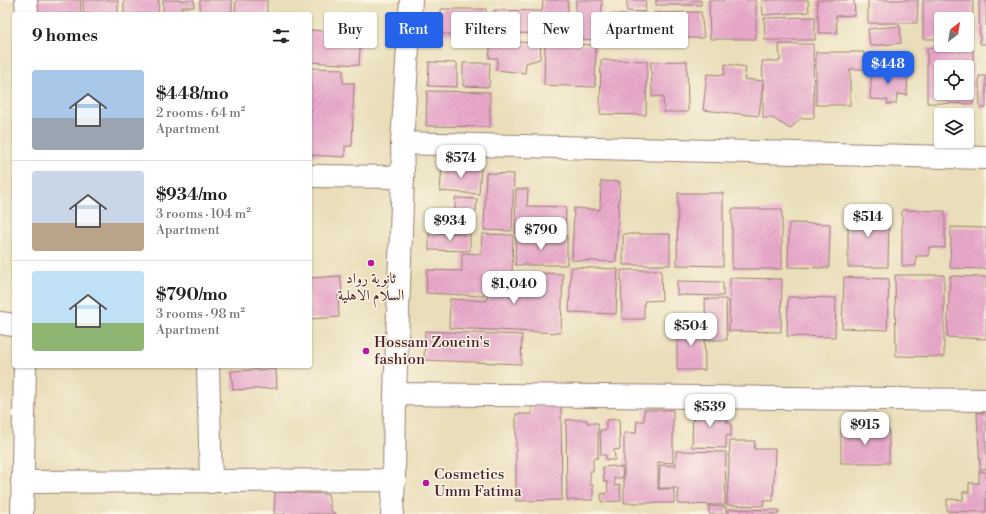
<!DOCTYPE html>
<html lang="en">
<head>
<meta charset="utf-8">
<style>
  :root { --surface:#fff; --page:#f2f2f2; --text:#202124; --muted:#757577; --line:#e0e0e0; --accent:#2563eb }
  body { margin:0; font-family:"Libre Bodoni",Amiri,serif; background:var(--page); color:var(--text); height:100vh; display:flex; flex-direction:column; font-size:15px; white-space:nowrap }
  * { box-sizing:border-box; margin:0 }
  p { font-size:13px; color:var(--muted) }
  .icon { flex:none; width:22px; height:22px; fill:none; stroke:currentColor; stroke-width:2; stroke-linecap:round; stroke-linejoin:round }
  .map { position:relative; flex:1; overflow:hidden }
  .drawer { position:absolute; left:12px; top:12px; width:300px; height:356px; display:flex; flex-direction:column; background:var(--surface); border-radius:4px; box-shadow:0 1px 3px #0004 }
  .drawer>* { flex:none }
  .hud { position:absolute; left:324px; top:12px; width:380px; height:36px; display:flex; gap:8px }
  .needle { width:26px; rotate:31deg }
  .fabs { position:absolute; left:934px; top:12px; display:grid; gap:8px }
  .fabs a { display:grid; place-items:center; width:40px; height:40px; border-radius:4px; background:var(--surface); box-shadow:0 1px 3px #0004; font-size:20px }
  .price { position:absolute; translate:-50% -34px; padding:0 9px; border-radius:8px; background:#fff; color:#222; font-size:13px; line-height:26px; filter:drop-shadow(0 1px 2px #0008) }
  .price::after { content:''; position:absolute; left:50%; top:24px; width:12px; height:9px; margin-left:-6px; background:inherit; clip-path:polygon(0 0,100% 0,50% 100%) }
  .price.selected { background:var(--accent); color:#fff }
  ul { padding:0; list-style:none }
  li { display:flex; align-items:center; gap:12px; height:100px; padding:0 20px }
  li+li { border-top:1px solid var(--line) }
  li span { display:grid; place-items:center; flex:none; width:112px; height:80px; border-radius:4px; color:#555 }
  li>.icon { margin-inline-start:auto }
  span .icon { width:48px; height:48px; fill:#fffc; stroke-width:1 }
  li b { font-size:17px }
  h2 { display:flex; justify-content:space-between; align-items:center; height:48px; padding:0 20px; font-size:17px }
  .pill { padding:0 14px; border-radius:4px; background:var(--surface); box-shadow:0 1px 3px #0004; font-size:14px; line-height:36px }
  .pill.selected { background:var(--accent); color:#fff }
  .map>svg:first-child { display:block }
</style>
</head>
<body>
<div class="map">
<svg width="986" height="514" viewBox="0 0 986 514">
  <defs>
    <pattern id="building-hatch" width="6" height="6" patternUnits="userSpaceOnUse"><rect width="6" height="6" fill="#e9a9cc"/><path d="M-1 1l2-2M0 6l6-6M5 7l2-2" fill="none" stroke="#c991af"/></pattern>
  </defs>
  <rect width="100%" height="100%" fill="#fcf5e5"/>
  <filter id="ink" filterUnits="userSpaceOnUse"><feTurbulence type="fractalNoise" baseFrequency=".025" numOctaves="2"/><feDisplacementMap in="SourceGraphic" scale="8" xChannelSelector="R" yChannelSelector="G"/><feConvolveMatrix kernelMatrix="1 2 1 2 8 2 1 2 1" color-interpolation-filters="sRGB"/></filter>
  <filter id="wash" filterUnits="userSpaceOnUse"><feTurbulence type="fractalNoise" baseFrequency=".012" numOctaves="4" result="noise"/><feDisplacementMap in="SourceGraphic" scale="16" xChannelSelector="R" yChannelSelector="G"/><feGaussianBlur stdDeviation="0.9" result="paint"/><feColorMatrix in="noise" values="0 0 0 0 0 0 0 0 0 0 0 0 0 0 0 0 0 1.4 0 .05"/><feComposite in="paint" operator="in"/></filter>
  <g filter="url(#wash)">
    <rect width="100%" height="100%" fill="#e9deb9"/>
    <g id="blocks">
      <path fill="url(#building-hatch)" fill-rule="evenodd" d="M 38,0 L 81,0 L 80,14 L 38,14 Z
        M 83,0 L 118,0 L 118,14 L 83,14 Z
        M 124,0 L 159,0 L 158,14 L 124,14 Z
        M 163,0 L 194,0 L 194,7 L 182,7 L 182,13 L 163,13 Z
        M 200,0 L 232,0 L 232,13 L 200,12 Z
        M 236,0 L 267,0 L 267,14 L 235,14 Z
        M 543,0 L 568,0 L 567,35 L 493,32 L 494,10 L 542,11 Z
        M 576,0 L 602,0 L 601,40 L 575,39 Z
        M 627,0 L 646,0 L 645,12 L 627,11 Z
        M 656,0 L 701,0 L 701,5 L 656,5 Z
        M 709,0 L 756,0 L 756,39 L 710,39 Z
        M 762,0 L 808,0 L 809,12 L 763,15 Z
        M 817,0 L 854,0 L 855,15 L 836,16 L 837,33 L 819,33 Z
        M 868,0 L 918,0 L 917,23 L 868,23 Z
        M 923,0 L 973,0 L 972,40 L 967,40 L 967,19 L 941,19 L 941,39 L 923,39 Z
        M 979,0 L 986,0 L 986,44 L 980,44 Z
        M 441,9 L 486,9 L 486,35 L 440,34 Z
        M 701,12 L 704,38 L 652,38 L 653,13 Z
        M 607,14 L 646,16 L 645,35 L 607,33 Z
        M 815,17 L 815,40 L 765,40 L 764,18 Z
        M 900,26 L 901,43 L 870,46 L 868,29 Z
        M 310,30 L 361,34 L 359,65 L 310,62 Z
        M 491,39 L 541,44 L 540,59 L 526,63 L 525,73 L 496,70 L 498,58 L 489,58 Z
        M 545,43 L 596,45 L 595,87 L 544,85 Z
        M 779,44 L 813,44 L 814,118 L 801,118 L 790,129 L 773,118 L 763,118 L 763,82 L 759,116 L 703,110 L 707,74 L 724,75 L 725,64 L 746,67 L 744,79 L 763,81 L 762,61 L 780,61 Z
        M 927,48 L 973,48 L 973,104 L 927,103 ZM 941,67 L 967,67 L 967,93 L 941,93 Z
        M 816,52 L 864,52 L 864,69 L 850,69 L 850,105 L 816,105 Z
        M 601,60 L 647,61 L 646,115 L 600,114 Z
        M 687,61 L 688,112 L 664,112 L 663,96 L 652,97 L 651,62 Z
        M 429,62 L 457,63 L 457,87 L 428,86 Z
        M 463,63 L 490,63 L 489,87 L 463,86 Z
        M 310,68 L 343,69 L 343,83 L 354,83 L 352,146 L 345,146 L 345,157 L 310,155 Z
        M 872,70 L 908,72 L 907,95 L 897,94 L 896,104 L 887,104 L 888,100 L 870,99 Z
        M 979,76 L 986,76 L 986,108 L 980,108 Z
        M 427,91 L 490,92 L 490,127 L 426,126 Z
        M 442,165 L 481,167 L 479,194 L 440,191 Z
        M 486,173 L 514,174 L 512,231 L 484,230 Z
        M 601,181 L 620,182 L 616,262 L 572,260 L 574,208 L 600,210 Z
        M 516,189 L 528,189 L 527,206 L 566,207 L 565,235 L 515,234 Z
        M 678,193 L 723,193 L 723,266 L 677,265 Z
        M 455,198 L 477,199 L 476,212 L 455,211 Z
        M 848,208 L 889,209 L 888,267 L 848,267 Z
        M 732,209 L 782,209 L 782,269 L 732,269 Z
        M 902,210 L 945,211 L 945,248 L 929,247 L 929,256 L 916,256 L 916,266 L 902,266 Z
        M 789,223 L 830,224 L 829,268 L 788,267 Z
        M 951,227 L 986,228 L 986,269 L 950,268 Z
        M 429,233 L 470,233 L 470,251 L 429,250 Z
        M 482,234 L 513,235 L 512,274 L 485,273 L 484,296 L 426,293 L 427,270 L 462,271 L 462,253 L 481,254 Z
        M 623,234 L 670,234 L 670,265 L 623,265 Z
        M 516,236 L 567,236 L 567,265 L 515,265 Z
        M 571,267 L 618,269 L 616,314 L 569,312 Z
        M 621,270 L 661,270 L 662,300 L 644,301 L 644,319 L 622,319 Z
        M 514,272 L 563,274 L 561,333 L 449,328 L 450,299 L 487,301 L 488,274 L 515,275 Z
        M 895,275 L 944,275 L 944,357 L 896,356 Z
        M 340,276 L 342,290 L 338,295 L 339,317 L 310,319 L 310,278 Z
        M 950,276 L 986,277 L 986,339 L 947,337 Z
        M 844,277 L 889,279 L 887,330 L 842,328 Z
        M 730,278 L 782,279 L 781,332 L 729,331 Z
        M 677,281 L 723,282 L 723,296 L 677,295 Z
        M 788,297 L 836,298 L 835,337 L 787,336 Z
        M 705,299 L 726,299 L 727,340 L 706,340 Z
        M 704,324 L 705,370 L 677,370 L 677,325 Z
        M 425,331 L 522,335 L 521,364 L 424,360 Z
        M 276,369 L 277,388 L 233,390 L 231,371 Z
        M 532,406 L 561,406 L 562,500 L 516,501 L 516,414 L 532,414 Z
        M 693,408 L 727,409 L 727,423 L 731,423 L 731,436 L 726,435 L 726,448 L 692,447 Z
        M 644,410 L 673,410 L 673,463 L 658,462 L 658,489 L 674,489 L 674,503 L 624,503 L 624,433 L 636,433 L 637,421 L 644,421 Z
        M 977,413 L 986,413 L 986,469 L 980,469 Z
        M 619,419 L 620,449 L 614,450 L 615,460 L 606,460 L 606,455 L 601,455 L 600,430 L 606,430 L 606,420 Z
        M 566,420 L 587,420 L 587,423 L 598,423 L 598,458 L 593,458 L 593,471 L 590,471 L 590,485 L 593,485 L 593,500 L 567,500 Z
        M 841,429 L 889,430 L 889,463 L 841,463 Z
        M 730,441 L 755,441 L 754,449 L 775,449 L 773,501 L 764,500 L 763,506 L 727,505 Z
        M 676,451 L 726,452 L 725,505 L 678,504 L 678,488 L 659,488 L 660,465 L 676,466 Z
        M 614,466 L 614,467 L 622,467 L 623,478 L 614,478 L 615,486 L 620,485 L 621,501 L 602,502 L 601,494 L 608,493 L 607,481 L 604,482 L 603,467 Z
        M 979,471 L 986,472 L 986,512 L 947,511 L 947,499 L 963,500 L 963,492 L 969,492 L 969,483 L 979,483 Z
        M 275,492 L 328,494 L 331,511 L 336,514 L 274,514 Z
        M 709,506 L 726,507 L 726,514 L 709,514 Z
        M 729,509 L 779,510 L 779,514 L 729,514 Z"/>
    </g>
  </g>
  <g filter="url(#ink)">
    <use href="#blocks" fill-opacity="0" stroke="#9a7e72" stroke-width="1"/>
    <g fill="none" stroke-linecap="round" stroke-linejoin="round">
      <defs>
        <path id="minor" d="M 26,0 L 27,14
          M 402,143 L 986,158
          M 310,176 L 403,177
          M 0,323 L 14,325
          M 208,366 L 211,482
          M 395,394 L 986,400
          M 22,482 L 394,480
          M 22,514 L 25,366
          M 392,514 L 394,480 L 395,394 L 403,177 L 402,143 L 411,0"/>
      </defs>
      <use href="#minor" stroke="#9a7e72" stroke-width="24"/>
      <use href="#minor" stroke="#fff" stroke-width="22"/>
    </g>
  </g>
  <g fill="#b5179e" stroke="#fcf5e5" stroke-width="1.5">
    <circle cx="371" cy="263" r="4"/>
    <circle cx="366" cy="351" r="4"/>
    <circle cx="426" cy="483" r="4"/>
  </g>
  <g text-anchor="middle" stroke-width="3" stroke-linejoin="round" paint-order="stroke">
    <g font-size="15" fill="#4a1f2b" stroke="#fcf5e5" text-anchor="start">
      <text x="371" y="283" text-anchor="middle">ثانوية رواد<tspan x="371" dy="17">السلام الاهلية</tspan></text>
      <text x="374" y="347">Hossam Zouein's<tspan x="374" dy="17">fashion</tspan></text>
      <text x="434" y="479">Cosmetics<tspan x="434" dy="17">Umm Fatima</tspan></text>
    </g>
  </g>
</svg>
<div class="fabs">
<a><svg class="needle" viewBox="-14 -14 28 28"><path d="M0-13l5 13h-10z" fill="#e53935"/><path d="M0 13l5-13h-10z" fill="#757577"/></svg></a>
<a><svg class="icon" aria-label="locate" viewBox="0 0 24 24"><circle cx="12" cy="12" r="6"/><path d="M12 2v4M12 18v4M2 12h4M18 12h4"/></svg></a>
<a><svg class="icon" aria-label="layers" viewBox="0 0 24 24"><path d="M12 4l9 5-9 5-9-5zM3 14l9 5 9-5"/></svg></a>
</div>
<b class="price selected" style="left:888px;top:85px">$448</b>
<b class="price" style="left:461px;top:179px">$574</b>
<b class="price" style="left:868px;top:238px">$514</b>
<b class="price" style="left:450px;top:242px">$934</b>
<b class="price" style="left:541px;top:251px">$790</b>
<b class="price" style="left:514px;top:305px">$1,040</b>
<b class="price" style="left:691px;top:347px">$504</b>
<b class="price" style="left:710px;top:428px">$539</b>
<b class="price" style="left:865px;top:446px">$915</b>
<div class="hud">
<a class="pill">Buy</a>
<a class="pill selected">Rent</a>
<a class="pill">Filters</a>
<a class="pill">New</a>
<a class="pill">Apartment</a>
</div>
<section class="drawer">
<h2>9 homes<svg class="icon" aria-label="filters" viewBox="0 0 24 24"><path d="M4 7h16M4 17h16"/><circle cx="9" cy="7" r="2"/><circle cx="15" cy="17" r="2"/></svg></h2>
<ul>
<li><span style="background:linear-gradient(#a9c7e8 60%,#9aa5b1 0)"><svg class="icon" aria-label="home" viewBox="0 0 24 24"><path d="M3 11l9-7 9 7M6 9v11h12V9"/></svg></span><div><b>$448/mo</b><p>2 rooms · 64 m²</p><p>Apartment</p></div></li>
<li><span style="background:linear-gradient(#c9d6e8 65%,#b9a48a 0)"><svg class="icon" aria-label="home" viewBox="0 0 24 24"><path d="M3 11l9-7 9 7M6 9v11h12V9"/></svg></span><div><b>$934/mo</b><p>3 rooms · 104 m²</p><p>Apartment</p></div></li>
<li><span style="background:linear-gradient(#bfe0f5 65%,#8fb573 0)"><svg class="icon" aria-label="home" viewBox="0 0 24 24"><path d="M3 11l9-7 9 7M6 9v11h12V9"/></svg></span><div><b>$790/mo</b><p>3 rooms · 98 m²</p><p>Apartment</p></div></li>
</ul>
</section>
</div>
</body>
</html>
